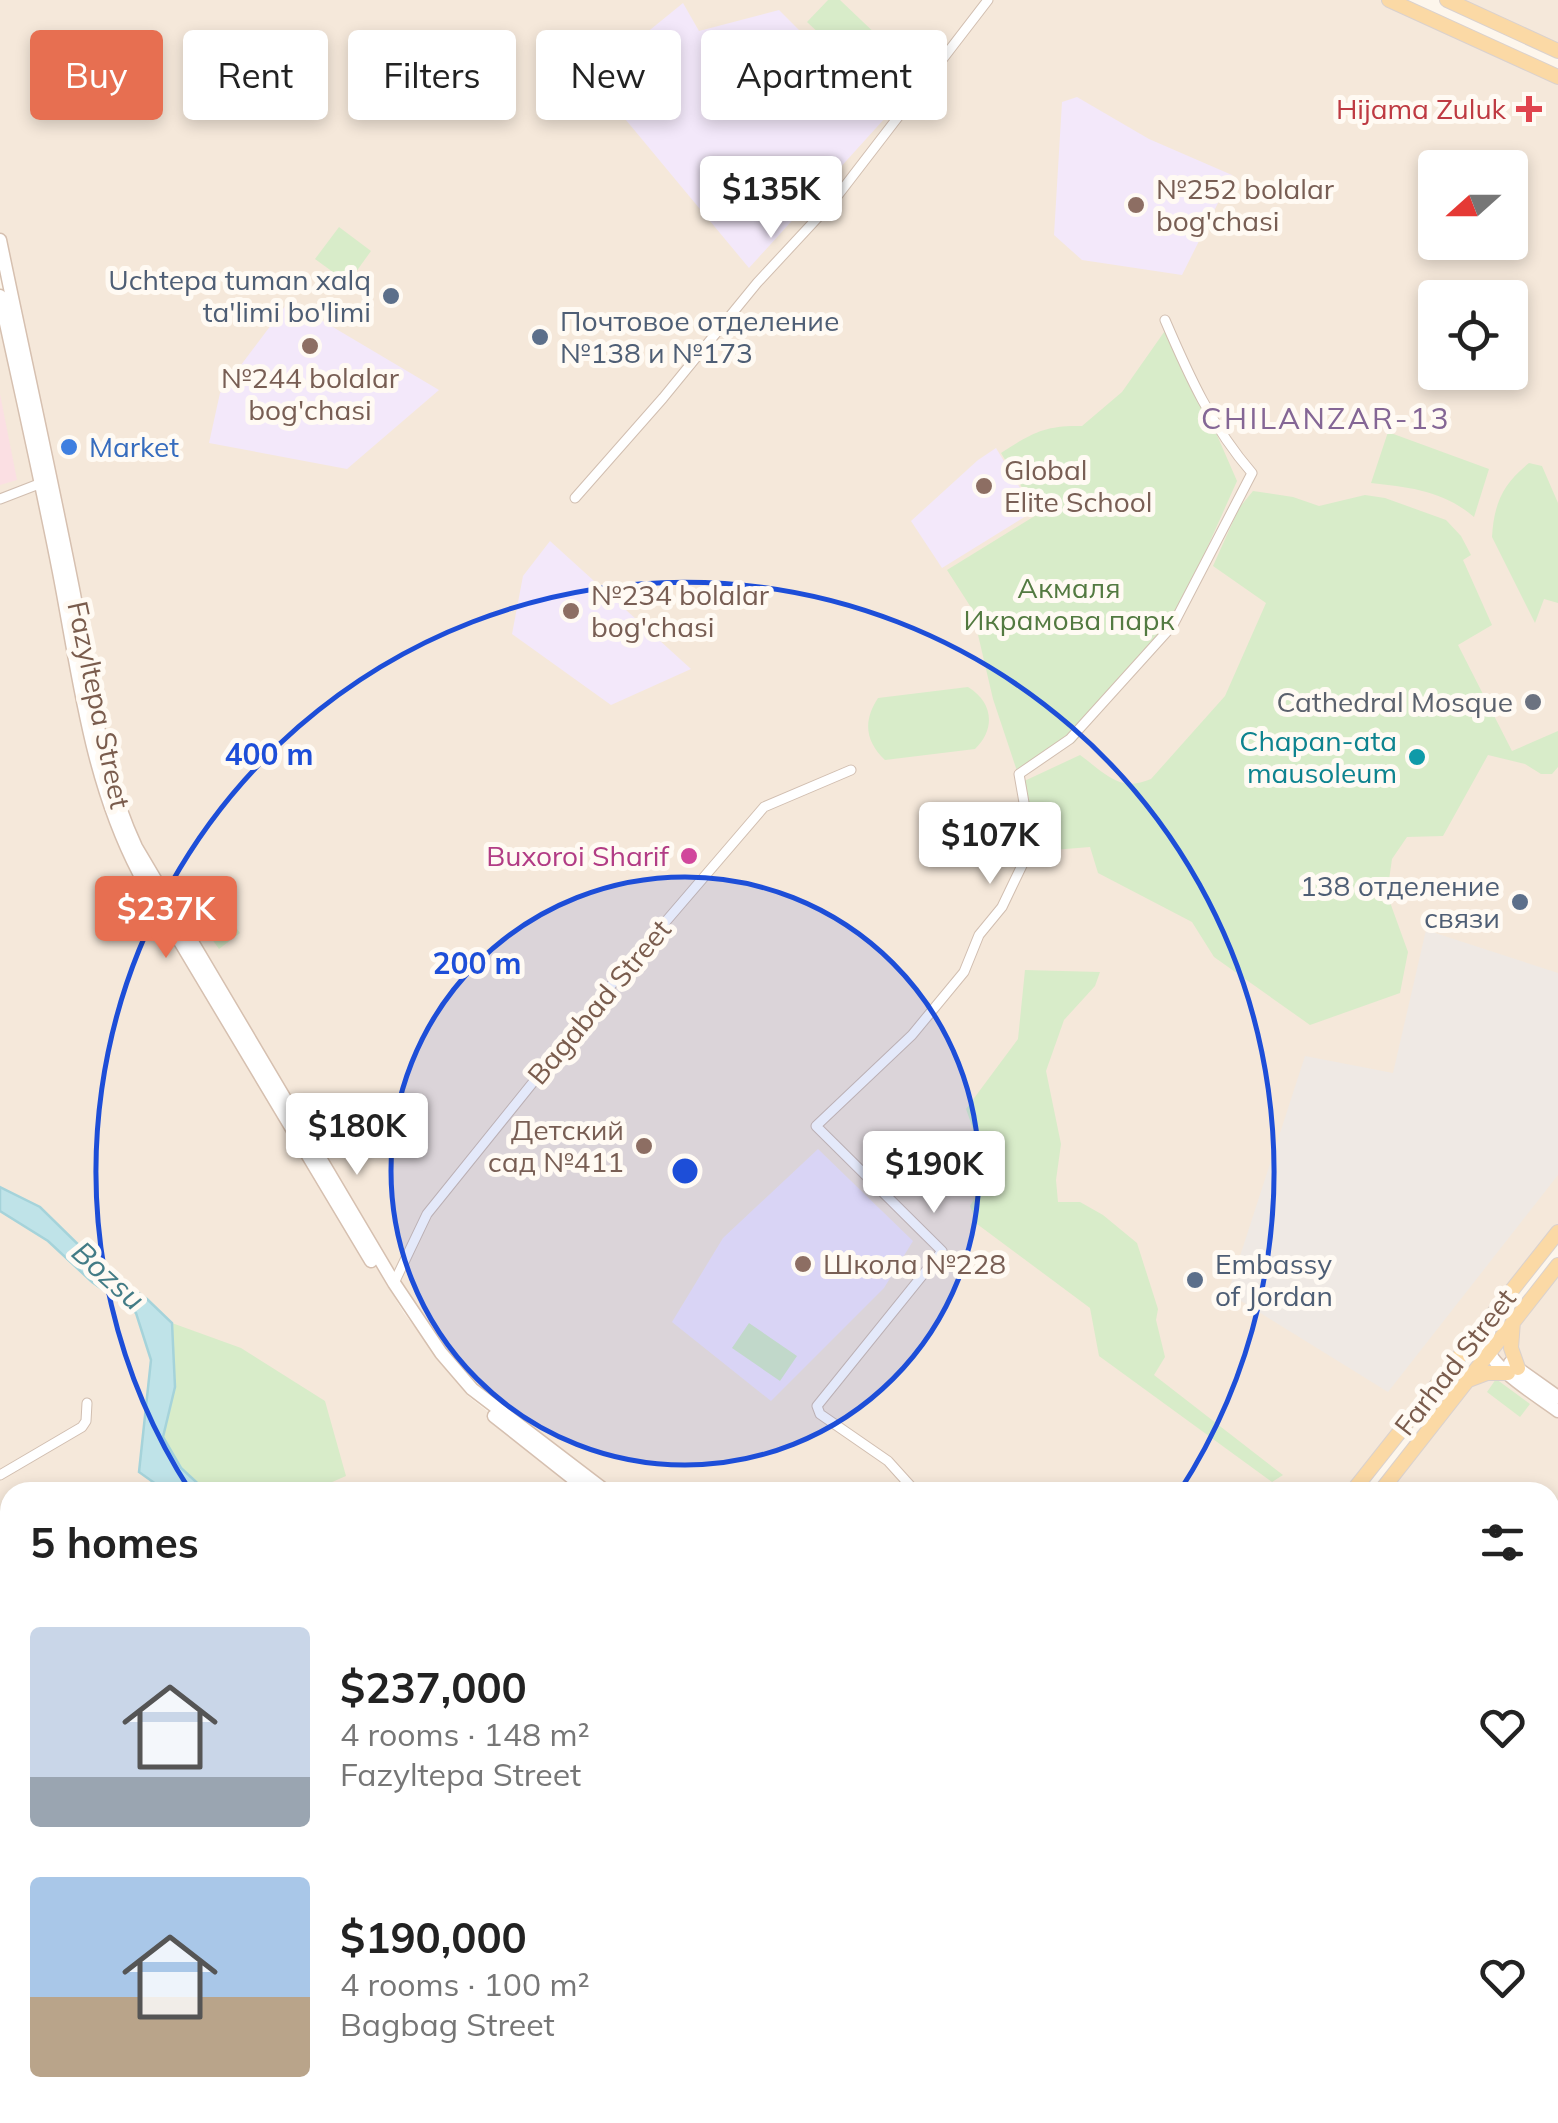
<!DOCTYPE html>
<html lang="en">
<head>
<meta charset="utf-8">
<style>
  :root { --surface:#fff; --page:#f6f6f6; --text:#222; --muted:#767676; --accent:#e76f51 }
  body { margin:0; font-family:Mulish,sans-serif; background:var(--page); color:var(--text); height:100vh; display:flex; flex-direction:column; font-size:38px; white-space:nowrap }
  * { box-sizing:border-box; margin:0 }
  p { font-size:32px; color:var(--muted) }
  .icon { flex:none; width:55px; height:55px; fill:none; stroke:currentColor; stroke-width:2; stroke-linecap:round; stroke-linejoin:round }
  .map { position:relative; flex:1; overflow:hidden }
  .sheet { position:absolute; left:0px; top:1482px; width:1560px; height:642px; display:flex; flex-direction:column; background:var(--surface); border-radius:30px 30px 0 0; box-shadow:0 5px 15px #0003 }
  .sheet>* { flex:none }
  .banner { position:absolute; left:30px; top:30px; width:1000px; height:90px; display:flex; gap:20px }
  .needle { width:65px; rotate:249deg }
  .fabs { position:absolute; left:1418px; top:150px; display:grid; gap:20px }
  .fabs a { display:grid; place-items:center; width:110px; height:110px; border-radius:10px; background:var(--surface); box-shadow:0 5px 15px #0003; font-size:50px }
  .price { position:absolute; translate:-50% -85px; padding:0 22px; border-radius:10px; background:#fff; color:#222; font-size:32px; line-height:65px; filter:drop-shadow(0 2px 5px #0008) }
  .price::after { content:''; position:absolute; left:50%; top:60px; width:30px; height:22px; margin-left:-15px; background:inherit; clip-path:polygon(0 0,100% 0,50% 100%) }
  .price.on { background:var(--accent); color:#fff }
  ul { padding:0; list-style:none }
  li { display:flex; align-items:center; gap:30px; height:250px; padding:0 30px }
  li span { display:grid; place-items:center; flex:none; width:280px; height:200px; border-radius:10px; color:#555 }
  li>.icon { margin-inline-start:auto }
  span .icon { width:120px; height:120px; fill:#fffc; stroke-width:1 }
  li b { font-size:42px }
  h2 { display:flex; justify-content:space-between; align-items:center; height:120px; padding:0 30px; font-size:42px }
  .chip { padding:0 35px; border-radius:10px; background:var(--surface); box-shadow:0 5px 15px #0003; font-size:35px; line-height:90px }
  .chip.on { background:var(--accent); color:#fff }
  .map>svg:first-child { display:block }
</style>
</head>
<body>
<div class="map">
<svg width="1558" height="2123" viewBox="0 0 1558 2123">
  <rect width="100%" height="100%" fill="#fdf6ec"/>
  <path fill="#f5e8da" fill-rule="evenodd" d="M 0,0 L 1389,0 L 1558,77 L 1558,1232 L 1352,1492 L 607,1492 L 472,1389 L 441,1353 L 120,810 L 0,240 ZM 1435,168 L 1510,168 L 1510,242 L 1435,242 ZM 1435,298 L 1510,298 L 1510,372 L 1435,372 Z
    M 1447,0 L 1558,0 L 1558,51 Z
    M 0,296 L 100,779 L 221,1012 L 404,1313 L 468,1396 L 590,1492 L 10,1492 L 10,2115 L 859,2115 L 853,2123 L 0,2123 Z
    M 1558,1265 L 1558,1397 L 1491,1352 L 1558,1411 L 1558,2123 L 1446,2123 L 1435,2115 L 1550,2115 L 1550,1492 L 1380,1492 Z
    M 991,2115 L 1390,2115 L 1401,2123 L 1001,2123 Z"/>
  <path fill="#efe9e4" d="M 1426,930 L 1558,973 L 1558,1175 L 1388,1392 L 1228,1293 L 1305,1056 L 1393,1073 Z"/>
  <path fill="#f3e8fa" d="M 683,3 L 699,31 L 779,10 L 886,117 L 749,268 L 591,78 Z
    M 1077,97 L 1149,139 L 1232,175 L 1182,275 L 1082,260 L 1054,235 L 1062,102 Z
    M 289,301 L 439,390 L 347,469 L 209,443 L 220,393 Z
    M 996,448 L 1034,511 L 942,568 L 911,521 L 978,460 Z
    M 550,541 L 691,669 L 611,705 L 512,634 L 523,576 Z
    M 818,1149 L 913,1241 L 884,1288 L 771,1401 L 672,1322 L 723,1238 Z
    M 1558,1835 L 1558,1953 L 1550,1947 L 1550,1846 Z"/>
  <path fill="#fbdfe3" d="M 0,394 L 17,480 L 0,485 Z"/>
  <path fill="#d8ecc9" d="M 828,0 L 840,0 L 882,40 L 856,68 L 807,22 Z
    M 339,227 L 371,251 L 348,283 L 315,259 Z
    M 1169,325 L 1237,481 L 1174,622 L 1075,742 L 1018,774 L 993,699 L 972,609 L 947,570 L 1038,514 L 1001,453 C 1032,433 1045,425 1082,426 L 1122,392 Z
    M 1388,432 L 1489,469 L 1474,517 C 1444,491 1409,487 1371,483 Z
    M 1529,463 L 1542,466 L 1558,503 L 1558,603 L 1544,599 L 1535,623 L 1492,537 C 1494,503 1503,484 1529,463 Z
    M 1253,491 L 1293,497 L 1319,506 L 1365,495 L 1385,498 L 1446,520 L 1461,536 L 1471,555 L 1463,560 L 1492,625 L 1458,645 L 1512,751 L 1558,731 L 1558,767 L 1552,774 L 1541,774 L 1525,764 L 1488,755 L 1443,836 L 1407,837 L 1392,859 L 1387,894 L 1408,952 L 1400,993 L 1310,1025 L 1214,957 L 1192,922 L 1098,873 L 1090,847 L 1041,851 L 1020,783 L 1080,755 C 1105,773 1119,793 1151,779 L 1225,696 L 1266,603 L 1213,566 L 1239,508 Z
    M 968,687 C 993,702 996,729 975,749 L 885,760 C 865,741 863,721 878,698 Z
    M 212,895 L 240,933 L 219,949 L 191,910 Z
    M 1025,970 L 1100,972 L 1095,986 L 1064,1020 L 1046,1071 L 1061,1144 L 1056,1180 L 1058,1202 L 1080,1202 L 1103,1215 L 1137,1243 L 1158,1309 L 1156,1320 L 1165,1357 L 1154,1375 L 1283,1475 L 1272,1482 L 1099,1356 L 1090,1308 L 977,1224 L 970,1206 L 989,1174 L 966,1109 L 1018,1039 Z
    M 172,1323 L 241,1348 L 325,1401 L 346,1476 L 309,1492 L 207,1492 L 181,1468 L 162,1437 L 175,1387 Z
    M 749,1323 L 797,1356 L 780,1381 L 732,1348 Z
    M 1496,1379 L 1530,1404 L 1520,1417 L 1487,1392 Z
    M 935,2115 L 1157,2115 L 1159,2116 L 1153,2123 L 945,2123 Z"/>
  <path fill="#bfe3e8" stroke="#a5d3da" stroke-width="2.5" d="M 0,1187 L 40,1207 L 99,1265 L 147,1299 L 172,1323 L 175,1387 L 163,1437 L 181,1468 L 207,1492 L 167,1492 L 139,1472 L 151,1360 L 136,1313 L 92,1282 L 48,1241 L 0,1211 Z"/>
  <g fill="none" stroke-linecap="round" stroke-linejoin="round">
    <defs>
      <path id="street" d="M 575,498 L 663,398 L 757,283 L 835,199 L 988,0
        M 0,499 L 44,482
        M 394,1283 L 427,1214 L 613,983 L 764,807 L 851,770
        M 0,1475 L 82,1427 L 86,1421 L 87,1403
        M 916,1492 L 888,1461 L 820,1414 L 817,1406 L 942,1251 L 816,1126 L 912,1035 L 964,972 L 979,935 L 1002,907 L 1027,855 L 1030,837 L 1019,774 L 1070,739 L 1173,625 L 1252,473 C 1212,427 1189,376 1165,320
        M 1,1532 L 10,1539
        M 0,1690 L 10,1696
        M 0,2060 L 10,2040
        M 0,2114 L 19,2123"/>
      <path id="secondary" d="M 0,240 C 24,356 50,472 73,589 C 90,676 98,766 136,847 L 394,1283 L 441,1353 L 472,1389 L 607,1492
        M 0,296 C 20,388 41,480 59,572 C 79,675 90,779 139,873 L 371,1261
        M 1495,1312 C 1493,1322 1487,1334 1487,1344 C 1487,1366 1541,1398 1558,1411
        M 1510,1363 L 1558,1397
        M 494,1416 L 590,1492
        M 0,1949 L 10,1954
        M 347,2115 L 364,2123
        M 1435,2115 L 1446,2123"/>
      <path id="primary" d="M 1389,0 L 1558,77
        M 1447,0 L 1558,51
        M 1513,1321 L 1511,1348 L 1518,1368
        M 1466,1381 L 1487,1373 L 1508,1373
        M 1352,1492 L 1558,1232
        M 1380,1492 L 1558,1265
        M 860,2123 L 867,2115
        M 882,2123 L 889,2115"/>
    </defs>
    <use href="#street" stroke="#d1beb0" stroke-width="11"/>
    <use href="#secondary" stroke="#d6c0b0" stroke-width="15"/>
    <use href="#primary" stroke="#dad1cd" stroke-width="16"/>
    <use href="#street" stroke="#fff" stroke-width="9"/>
    <use href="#secondary" stroke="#fff" stroke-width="12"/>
    <use href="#primary" stroke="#fbd9a5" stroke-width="14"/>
  </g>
  <circle cx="685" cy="1171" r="294" fill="#1d4ed8" fill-opacity=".12"/>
  <g fill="none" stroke="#1d4ed8" stroke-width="5">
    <circle cx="685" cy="1171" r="294"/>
    <path d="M191 1492A589 589 0 1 1 1179 1492"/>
  </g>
  <path fill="#e0444e" stroke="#fffaf3" stroke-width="4" d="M1524 94h10v10h10v10h-10v10h-10v-10h-10v-10h10z"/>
  <g fill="#8d6e63" stroke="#fffaf3" stroke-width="4">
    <circle cx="1136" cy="205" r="10"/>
    <circle cx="310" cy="346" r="10"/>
    <circle cx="984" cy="486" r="10"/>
    <circle cx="571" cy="611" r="10"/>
    <circle cx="644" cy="1146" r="10"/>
    <circle cx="803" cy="1264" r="10"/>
  </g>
  <g fill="#5c6f8a" stroke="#fffaf3" stroke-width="4">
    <circle cx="391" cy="296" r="10"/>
    <circle cx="540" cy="337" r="10"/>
    <circle cx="1520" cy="902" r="10"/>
    <circle cx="1195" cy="1280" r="10"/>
  </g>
  <circle fill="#3f7fe0" stroke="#fffaf3" stroke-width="4" cx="69" cy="447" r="10"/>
  <circle fill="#6b7280" stroke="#fffaf3" stroke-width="4" cx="1533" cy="702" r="10"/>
  <circle fill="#0f9aa8" stroke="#fffaf3" stroke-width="4" cx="1417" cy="757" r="10"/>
  <circle fill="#d1479c" stroke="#fffaf3" stroke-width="4" cx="689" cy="856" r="10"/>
  <g text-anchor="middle" stroke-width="10" stroke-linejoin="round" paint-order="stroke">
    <g font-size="28" fill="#be3a42" stroke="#fffaf3" text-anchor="end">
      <text x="1506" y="119">Hijama Zuluk</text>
    </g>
    <g font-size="28" fill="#785e54" stroke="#fffaf3" text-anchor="start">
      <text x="1156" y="199">№252 bolalar<tspan x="1156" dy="32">bog'chasi</tspan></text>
      <text x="310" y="388" text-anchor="middle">№244 bolalar<tspan x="310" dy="32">bog'chasi</tspan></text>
      <text x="1004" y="480">Global<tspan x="1004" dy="32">Elite School</tspan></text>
      <text x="591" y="605">№234 bolalar<tspan x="591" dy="32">bog'chasi</tspan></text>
      <text x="624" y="1140" text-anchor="end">Детский<tspan x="624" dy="32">сад №411</tspan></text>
      <text x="823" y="1274">Школа №228</text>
    </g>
    <g font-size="28" fill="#4e5e75" stroke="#fffaf3" text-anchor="end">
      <text x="371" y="290">Uchtepa tuman xalq<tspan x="371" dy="32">ta'limi bo'limi</tspan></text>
      <text x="560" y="331" text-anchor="start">Почтовое отделение<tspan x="560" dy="32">№138 и №173</tspan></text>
      <text x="1500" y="896">138 отделение<tspan x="1500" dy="32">связи</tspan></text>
      <text x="1215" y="1274" text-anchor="start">Embassy<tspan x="1215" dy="32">of Jordan</tspan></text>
    </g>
    <g font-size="28" fill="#366cbe" stroke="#fffaf3" text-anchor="start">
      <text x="89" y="457">Market</text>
    </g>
    <g font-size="28" fill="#537a41" stroke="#fffaf3">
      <text x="1069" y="598">Акмаля<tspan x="1069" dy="32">Икрамова парк</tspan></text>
    </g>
    <g font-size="28" fill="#5b616d" stroke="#fffaf3" text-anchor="end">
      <text x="1513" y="712">Cathedral Mosque</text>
    </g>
    <g font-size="28" fill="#7a5c4d" stroke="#fffaf3">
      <text transform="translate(99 705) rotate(78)" y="10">Fazyltepa Street</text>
      <text transform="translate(599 1002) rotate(-50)" y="10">Bagabad Street</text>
      <text transform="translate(1455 1362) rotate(-52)" y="10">Farhad Street</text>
    </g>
    <g font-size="28" fill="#0d838f" stroke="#fffaf3" text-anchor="end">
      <text x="1397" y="751">Chapan-ata<tspan x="1397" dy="32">mausoleum</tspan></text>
    </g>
    <g font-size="28" fill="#b23c85" stroke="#fffaf3" text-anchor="end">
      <text x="669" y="866">Buxoroi Sharif</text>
    </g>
    <g font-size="30" letter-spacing="2.5" fill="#846695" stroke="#fffaf3">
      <text x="1326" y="429">CHILANZAR-13</text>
    </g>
    <g font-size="30" font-style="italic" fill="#437c86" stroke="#fffaf3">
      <text transform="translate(108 1276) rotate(42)" y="10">Bozsu</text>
    </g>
  </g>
  <circle cx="685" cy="1171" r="15" fill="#1d4ed8" stroke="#fffaf3" stroke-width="5"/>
  <g font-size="30" text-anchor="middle" font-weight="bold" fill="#1d4ed8" stroke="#fffaf3" stroke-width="10" stroke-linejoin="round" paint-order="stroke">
    <text x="269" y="765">400 m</text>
    <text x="477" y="974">200 m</text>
  </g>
</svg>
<div class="fabs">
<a><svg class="needle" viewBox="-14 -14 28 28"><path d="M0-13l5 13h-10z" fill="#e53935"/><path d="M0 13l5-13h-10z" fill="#767676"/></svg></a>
<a><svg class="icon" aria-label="locate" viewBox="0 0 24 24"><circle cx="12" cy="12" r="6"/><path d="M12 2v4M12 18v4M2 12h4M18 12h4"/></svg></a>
</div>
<b class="price" style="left:771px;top:241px">$135K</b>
<b class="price" style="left:990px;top:887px">$107K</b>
<b class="price on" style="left:166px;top:961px">$237K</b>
<b class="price" style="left:357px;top:1178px">$180K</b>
<b class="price" style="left:934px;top:1216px">$190K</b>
<div class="banner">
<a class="chip on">Buy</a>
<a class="chip">Rent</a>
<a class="chip">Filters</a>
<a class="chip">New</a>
<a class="chip">Apartment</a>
</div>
<section class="sheet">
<h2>5 homes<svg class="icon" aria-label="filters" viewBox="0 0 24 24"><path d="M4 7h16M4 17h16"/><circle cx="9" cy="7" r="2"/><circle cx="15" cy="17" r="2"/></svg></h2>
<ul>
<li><span style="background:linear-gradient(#c9d6e8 75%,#9aa5b1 0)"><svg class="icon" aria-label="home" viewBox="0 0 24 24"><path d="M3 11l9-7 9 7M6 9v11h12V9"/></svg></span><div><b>$237,000</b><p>4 rooms · 148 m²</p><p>Fazyltepa Street</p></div><svg class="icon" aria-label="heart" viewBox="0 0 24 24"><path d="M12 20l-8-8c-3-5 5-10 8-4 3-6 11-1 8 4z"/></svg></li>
<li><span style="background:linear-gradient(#a9c7e8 60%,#b9a48a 0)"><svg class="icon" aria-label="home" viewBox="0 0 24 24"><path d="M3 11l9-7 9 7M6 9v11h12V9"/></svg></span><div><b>$190,000</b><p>4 rooms · 100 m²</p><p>Bagbag Street</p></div><svg class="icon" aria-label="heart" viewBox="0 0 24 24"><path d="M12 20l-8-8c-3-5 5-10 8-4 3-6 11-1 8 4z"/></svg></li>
</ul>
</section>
</div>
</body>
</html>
